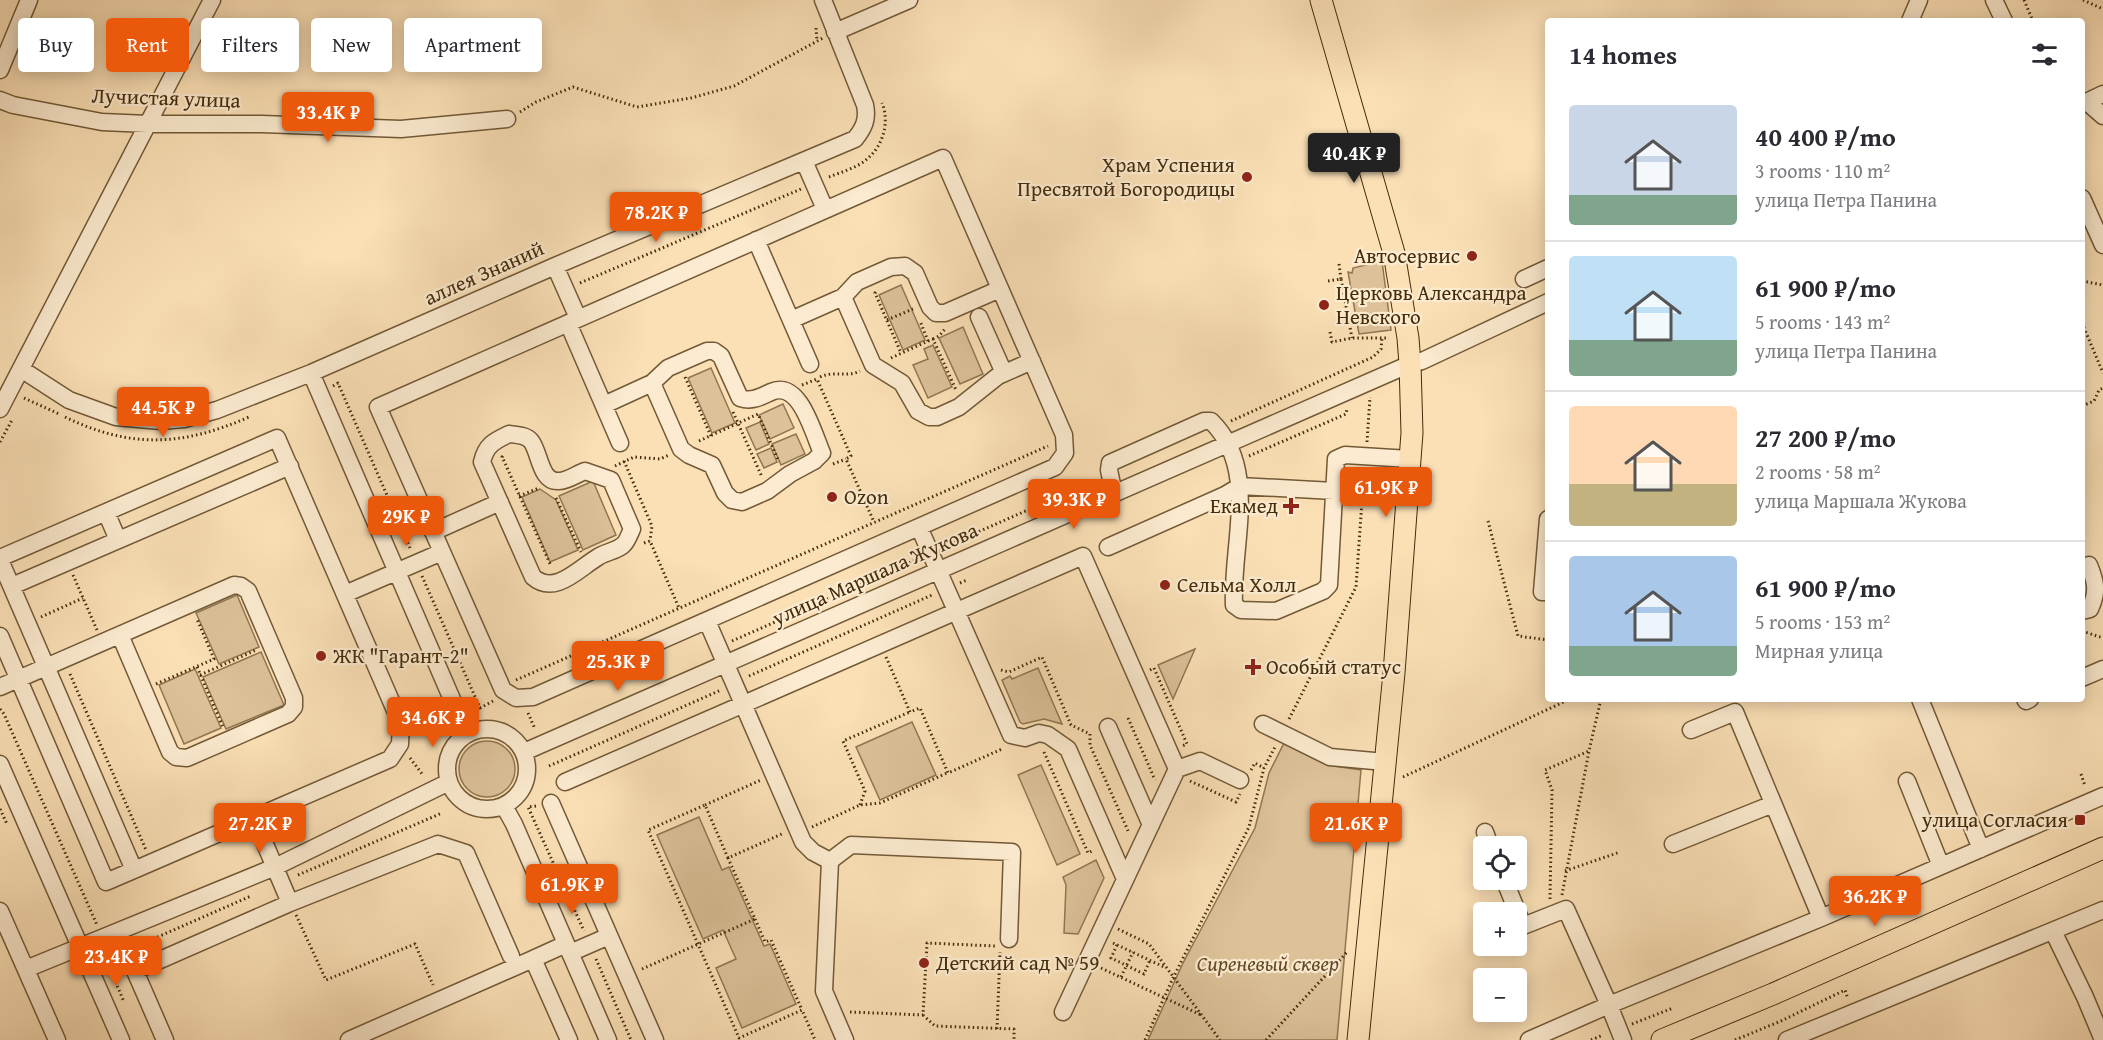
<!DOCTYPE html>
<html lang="en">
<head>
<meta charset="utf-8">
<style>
  :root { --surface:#fff; --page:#f7f7f7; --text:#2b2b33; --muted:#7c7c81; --line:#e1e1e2; --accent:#ea580c }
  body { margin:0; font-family:"Gentium Book Plus",serif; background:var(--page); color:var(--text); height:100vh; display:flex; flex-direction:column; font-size:22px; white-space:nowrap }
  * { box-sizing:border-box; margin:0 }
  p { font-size:20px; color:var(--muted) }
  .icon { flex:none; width:33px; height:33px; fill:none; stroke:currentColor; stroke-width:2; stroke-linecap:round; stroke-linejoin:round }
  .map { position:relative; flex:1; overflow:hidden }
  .panel { position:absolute; left:1545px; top:18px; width:540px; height:684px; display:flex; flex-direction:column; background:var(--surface); border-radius:6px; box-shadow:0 3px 15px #0003 }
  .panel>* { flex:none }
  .top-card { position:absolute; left:18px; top:18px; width:570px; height:54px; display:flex; gap:12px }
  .controls { position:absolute; left:1473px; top:836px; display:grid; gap:12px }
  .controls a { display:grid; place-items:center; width:54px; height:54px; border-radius:6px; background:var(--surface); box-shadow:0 3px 15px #0003; font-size:30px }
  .price { position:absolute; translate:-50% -51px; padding:0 14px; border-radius:6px; background:var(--accent); color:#fff; font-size:20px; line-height:39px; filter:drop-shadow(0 2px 3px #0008) }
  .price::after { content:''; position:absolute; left:50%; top:36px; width:18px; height:14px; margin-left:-9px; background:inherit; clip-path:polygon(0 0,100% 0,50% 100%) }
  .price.selected { background:#222; color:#fff }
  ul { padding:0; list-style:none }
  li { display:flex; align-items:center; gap:18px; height:150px; padding:0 24px }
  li+li { border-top:2px solid var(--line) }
  li span { display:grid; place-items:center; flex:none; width:168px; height:120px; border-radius:6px; color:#555 }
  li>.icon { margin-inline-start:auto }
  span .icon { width:72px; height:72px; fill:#fffc; stroke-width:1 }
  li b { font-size:26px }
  h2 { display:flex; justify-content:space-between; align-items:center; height:72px; padding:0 24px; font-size:26px }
  .tag { padding:0 21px; border-radius:6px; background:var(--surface); box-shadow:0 3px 15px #0003; font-size:21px; line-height:54px }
  .tag.selected { background:var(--accent); color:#fff }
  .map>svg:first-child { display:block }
</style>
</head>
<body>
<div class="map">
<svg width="2103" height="1040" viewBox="0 0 2103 1040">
  <rect width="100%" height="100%" fill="#fbe0b6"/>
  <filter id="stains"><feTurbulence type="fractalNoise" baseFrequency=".00333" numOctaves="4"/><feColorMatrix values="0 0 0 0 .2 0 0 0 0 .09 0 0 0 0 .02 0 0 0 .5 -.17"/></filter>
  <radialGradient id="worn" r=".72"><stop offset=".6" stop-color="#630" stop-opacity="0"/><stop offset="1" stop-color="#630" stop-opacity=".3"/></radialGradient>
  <path fill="#dcc199" stroke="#907652" stroke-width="1.5" d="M 1382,261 L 1391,330 L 1359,334 L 1348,272 L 1352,273 L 1353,268 Z
    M 901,285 L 925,340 L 903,350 L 879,295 Z
    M 963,327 L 983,374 L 960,384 L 939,338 Z
    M 933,345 L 952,387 L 928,398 L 913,365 L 928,359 L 924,349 Z
    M 711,368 L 735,423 L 712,433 L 688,378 Z
    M 783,404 L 794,428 L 770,439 L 759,415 Z
    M 760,422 L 769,444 L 756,450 L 746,428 Z
    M 796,434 L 805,454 L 781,465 L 772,444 Z
    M 771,448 L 777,462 L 764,468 L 757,454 Z
    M 593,481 L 616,535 L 583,550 L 559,496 Z
    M 540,489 L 556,500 L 578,550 L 550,562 L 522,497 Z
    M 237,595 L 259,647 L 219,664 L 196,613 Z
    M 1195,649 L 1173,699 L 1158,665 Z
    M 261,652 L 284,705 L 226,729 L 203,677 Z
    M 1038,668 L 1062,724 L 1044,719 L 1023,724 L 1020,722 L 1002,680 L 1010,676 L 1012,679 Z
    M 195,669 L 221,728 L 184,744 L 159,685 Z
    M 912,722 L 936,775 L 880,800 L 856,747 Z
    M459 769a28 28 0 1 1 56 0a28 28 0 1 1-56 0Z
    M 1284,743 L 1327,765 L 1361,770 L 1337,1040 L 1148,1040 L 1183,963 L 1255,828 L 1269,773 Z
    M 1041,765 L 1080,854 L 1057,865 L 1018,775 Z
    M 699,817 L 722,870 L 729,867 L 764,946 L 770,944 L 796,1004 L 742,1028 L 716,968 L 736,959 L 723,930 L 703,939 L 657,835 Z
    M 1096,860 L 1104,878 L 1078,934 L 1064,933 L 1066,885 L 1063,877 Z"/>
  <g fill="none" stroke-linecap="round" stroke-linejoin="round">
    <defs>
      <path id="minor" d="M 1994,0 L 2004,21
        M 1910,21 L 1919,0
        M 835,32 L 909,0
        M 0,70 L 29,0
        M 0,100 L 13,105 L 102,122 L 148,124 L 262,124 L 401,129 L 507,119
        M 2087,102 L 2103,116
        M 2082,104 L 2103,94
        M 943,158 L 1064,435 L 1065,453 L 1055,467 L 533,697 L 516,698 L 503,690 L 378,407 Z
        M 804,161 L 825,209
        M 2082,198 L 2103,245
        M 756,240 L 810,364
        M 555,266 L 578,318
        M 1524,279 L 1548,268
        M 843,297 L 873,365 L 902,383 L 918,411 L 929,417 L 937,417 L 959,407 L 998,376 L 1032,361
        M 979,317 L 1004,373
        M 791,320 L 843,297 L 857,282 L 891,267 L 905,266 L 915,273 L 930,307 L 936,313 L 945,313 L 1000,289
        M 568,323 L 620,443
        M 21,369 L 69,400 L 116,417 L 161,421 L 184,419 L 217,410 L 311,373 L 555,266 L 855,139 C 864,128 868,119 865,105 L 823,0
        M 311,373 L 467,734
        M 604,405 L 652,383 L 668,368 L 707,351 L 714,351 L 721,356 L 740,398 C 752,402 760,397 771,392 C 800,379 813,433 822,453 L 814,461 L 790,474 L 767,491 L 742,502 L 732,500 L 725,493 L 712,465 L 689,455 L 681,449 L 652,383
        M 0,409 L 212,0
        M 509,434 C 517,435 526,435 531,441 C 540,452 540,483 559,481 C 567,481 577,474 585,471 L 611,480 L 632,529 C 630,533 627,542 623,545 C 617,551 605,552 598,557 C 578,569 555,596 533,577 L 482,462 C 486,445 494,441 509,434 Z
        M 1114,494 L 1109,470 L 1110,463 L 1204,421 L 1211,421 C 1260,469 1231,545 1234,605 L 1241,610 L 1276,611 L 1323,591 L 1329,585 L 1336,459 L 1345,455 L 1410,459
        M 106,512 L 118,540
        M 1548,519 L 1542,592 L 1548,592
        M 919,527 L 1011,735 L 1025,738 L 1039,733 L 1048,735 L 1068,749 L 1125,879
        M 433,532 L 500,502
        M 1108,547 L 1225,495 L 1240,486 L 1334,491
        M 0,558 L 277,438 L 401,724 L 400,744 L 390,759 L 134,870 L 0,560
        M 12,586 L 290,466
        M 345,594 L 442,552
        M 2082,611 L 2090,609 C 2098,592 2096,582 2089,565
        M 707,621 L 803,842 L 813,852 L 830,861
        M 0,636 L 106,882 L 134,870
        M 2082,678 L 2103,669
        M 0,687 L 234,585 L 241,586 L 248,591 L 294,698 L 294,707 L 288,714 L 187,758 L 176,757 L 170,752 L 120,635
        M 1920,699 L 1981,849
        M 2025,699 L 2026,701 L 2030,699
        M 1263,724 L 1330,757 L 1385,762
        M 1108,727 L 1151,825
        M447 769a40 40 0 1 1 80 0a40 40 0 1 1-80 0Z
        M 1691,730 L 1735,712 L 1821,918
        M 524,752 L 1410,364 L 1422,361 L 1548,302
        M 0,764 L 121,1040
        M 1907,781 L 1941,866
        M 565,782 L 1083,556 L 1177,769
        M 551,803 L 655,1040
        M 504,806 L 514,824 L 608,1040
        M 1485,832 L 1490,846
        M 1673,844 L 1773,804
        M 830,861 L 851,845 L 1012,852 L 1009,939
        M 830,861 L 824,991 L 845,1040
        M 1504,879 L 1523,926 L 1566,909 L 1609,1005 L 1529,1040
        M 290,903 L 438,844 L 466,853 L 511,956
        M 0,911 L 57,1040
        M 2053,931 L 2085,997 L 2103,1040
        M 566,944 L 533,959 L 569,1040
        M 570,953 L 609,936
        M 26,969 L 275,867 L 449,782
        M 1063,1012 L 1177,769 L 1200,761 L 1240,780
        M 165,1040 L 135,971 L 290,903 L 254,818
        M 349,1040 L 533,959
        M 1623,1040 L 1609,1005 L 1821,918 L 2103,796
        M 1787,1040 L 2103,910"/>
      <path id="major" d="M 1321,0 L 1394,253 L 1408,338 L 1410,364 L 1412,433 L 1394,673 L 1358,1040
        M 1662,1040 L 1773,994 L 2103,848"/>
    </defs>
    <use href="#minor" stroke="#725936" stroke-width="19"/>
    <use href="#major" stroke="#442c0b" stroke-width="23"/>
    <path stroke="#442c0b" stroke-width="3" stroke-dasharray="1.5 3" stroke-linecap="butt" d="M 2024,0 L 2033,21
      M 2083,0 L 2103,9
      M 816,28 L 817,41
      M 520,112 L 536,102 L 573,87 L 637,107 L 691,98 L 734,86 L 823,38
      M 829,177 C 841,172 857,168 867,159 C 883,146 890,122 882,103
      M 1339,264 L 1341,279
      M 1328,281 L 1341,279 L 1352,338
      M 2082,281 L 2103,285
      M 580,283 L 801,189
      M 876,292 L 875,293 L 901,353
      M 887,320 L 913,309
      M 2082,323 L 2103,373
      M 1330,332 L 1332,342 L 1352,338 L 1389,338
      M 933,339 L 939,336 L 945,329
      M 928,341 L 933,339 L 956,390
      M 891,358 L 928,341 L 920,321
      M 685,377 L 711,436
      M 820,377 C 836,370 845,378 860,371
      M 802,385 L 817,379 L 851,456 L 846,459 L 874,522
      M 333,386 L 338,383 L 410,548
      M 24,398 L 59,414
      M 2082,406 L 2094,401 L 2099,390 L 2103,388
      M 733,412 L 762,477
      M 65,417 C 131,449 183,446 249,417
      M 1231,421 L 1373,357 L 1381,349 L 1382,338
      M 699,441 L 758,414 L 779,462
      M 0,442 L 12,420
      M 1367,442 L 1370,397
      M 503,456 L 502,457 L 504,461 L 551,566
      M 1249,456 L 1346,414 L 1347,409
      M 624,461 L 652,526 L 650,541
      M 833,464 L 846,459
      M 615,466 L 634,457 L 660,459 L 669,455
      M 519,496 L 539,488
      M 556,498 L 581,552
      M 1488,521 L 1518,636 L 1548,640
      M 644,543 L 650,541 L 679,608
      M 946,546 L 1096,480
      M 73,575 L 97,630
      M 422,576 L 480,708 L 493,701
      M 960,583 L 967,580
      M 41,617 L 83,598
      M 2082,631 L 2103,638
      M 732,641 L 918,559
      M 886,657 L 910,712 L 920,708 L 948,773 L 1002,749
      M 197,667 L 223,727
      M 1001,670 L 1009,672 L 1042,657 L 1071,725 L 1090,734
      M 1150,670 L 1154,668 L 1187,744 L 1182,746
      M 70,674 L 146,850
      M 200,675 L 256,650
      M 749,676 L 932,595
      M 516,680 L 1048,446
      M 156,684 L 214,659 L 197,619
      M 0,709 L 4,714 L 97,925
      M 528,713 L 535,729
      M 1128,718 L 1155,780
      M 1289,719 L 1356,587 L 1364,472
      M 1090,734 L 1090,745 L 1129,833
      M 1044,752 L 1088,853 L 1094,850
      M 410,758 L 423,775
      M 549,766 L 721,690
      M 1251,770 L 1255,763 L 1264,768
      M 2081,774 L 2085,786
      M 1403,777 L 1570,699
      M 1190,781 L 1236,802 L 1240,794
      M 705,805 L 761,780
      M 860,805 L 865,791 L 843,741 L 910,712
      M 536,806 L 528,807 L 584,931
      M 0,809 L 7,824
      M 812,827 L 860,805 L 880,803 L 947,773
      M 728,858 L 705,805 L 648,830 L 739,1038 L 802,1010 L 815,1040
      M 1565,871 L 1620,852
      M 298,875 L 442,813
      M 1562,895 L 1589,751
      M 1550,899 L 1552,790 L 1545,770 L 1589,751 L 1601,699
      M 296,915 L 326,980 L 415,944 L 433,985
      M 755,919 L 765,942 L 771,940 L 802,1010
      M 1118,929 L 1149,944 L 1220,1040
      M 1113,943 L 1164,967
      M 1117,945 L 1111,958 L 1144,974 L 1150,960
      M 110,952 L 112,957 L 110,969 L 124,1002
      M 112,957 L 251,896
      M 596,959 L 631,1040
      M 1101,968 L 1201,1015
      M 642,969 L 755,919 L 728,858 L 784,833
      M 1121,977 L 1133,952
      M 850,1012 L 923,1015 L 927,943 L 995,946
      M 923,1015 L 935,1026 L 1014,1029 L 1014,1040
      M 1632,1024 L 1673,1008
      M 997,1029 L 1000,952
      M 1145,1040 L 1173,978 L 1249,827 L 1264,768 L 1275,747
      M 1266,1040 L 1348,951
      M 1591,1040 L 1603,1035
      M 1735,1040 L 1781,1021 L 1845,990 L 1848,999"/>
    <use href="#minor" stroke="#fcebd0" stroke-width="16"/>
    <use href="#major" stroke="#fbe0b6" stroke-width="21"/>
  </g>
  <g fill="#8f2418" stroke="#fcebd0" stroke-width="2">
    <circle cx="1247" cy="177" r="6"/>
    <circle cx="1472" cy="256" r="6"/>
    <circle cx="1324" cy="305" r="6"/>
    <circle cx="832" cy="497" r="6"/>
    <path d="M1288 497h6v6h6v6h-6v6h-6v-6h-6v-6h6z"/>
    <circle cx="1165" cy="585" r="6"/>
    <circle cx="321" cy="656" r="6"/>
    <path d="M1250 658h6v6h6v6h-6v6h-6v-6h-6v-6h6z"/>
    <rect x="2074" y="814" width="12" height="12" rx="3"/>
    <circle cx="924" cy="963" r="6"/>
  </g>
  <g text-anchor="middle" stroke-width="4.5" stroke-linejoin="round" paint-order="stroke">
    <g font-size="21" fill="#442c0b" stroke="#fcebd0">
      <text transform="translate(166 98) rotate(2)" y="7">Лучистая улица</text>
      <text transform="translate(484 273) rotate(-24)" y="7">аллея Знаний</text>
      <text transform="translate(875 574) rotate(-24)" y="7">улица Маршала Жукова</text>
    </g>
    <g font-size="21" fill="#442c0b" stroke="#fcebd0" text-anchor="start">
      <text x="1235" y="172" text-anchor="end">Храм Успения<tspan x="1235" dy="24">Пресвятой Богородицы</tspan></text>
      <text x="1460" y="263" text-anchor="end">Автосервис</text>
      <text x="1336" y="300">Церковь Александра<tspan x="1336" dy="24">Невского</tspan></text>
      <text x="844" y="504">Ozon</text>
      <text x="1278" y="513" text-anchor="end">Екамед</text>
      <text x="1177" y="592">Сельма Холл</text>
      <text x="333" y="663">ЖК "Гарант-2"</text>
      <text x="1266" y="674">Особый статус</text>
      <text x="2068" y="827" text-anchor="end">улица Согласия</text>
      <text x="936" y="970">Детский сад № 59</text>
    </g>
    <g font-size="21" font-style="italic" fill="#624a27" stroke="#fcebd0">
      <text x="1268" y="971">Сиреневый сквер</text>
    </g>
  </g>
  <rect width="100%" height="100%" filter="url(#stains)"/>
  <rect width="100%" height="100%" fill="url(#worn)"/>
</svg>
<div class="controls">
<a><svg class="icon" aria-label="locate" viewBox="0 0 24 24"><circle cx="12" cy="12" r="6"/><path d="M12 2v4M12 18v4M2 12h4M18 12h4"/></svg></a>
<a>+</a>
<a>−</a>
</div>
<b class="price" style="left:328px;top:143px">33.4K ₽</b>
<b class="price selected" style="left:1354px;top:184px">40.4K ₽</b>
<b class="price" style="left:656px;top:243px">78.2K ₽</b>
<b class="price" style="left:163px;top:438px">44.5K ₽</b>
<b class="price" style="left:1386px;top:518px">61.9K ₽</b>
<b class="price" style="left:1074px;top:530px">39.3K ₽</b>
<b class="price" style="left:406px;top:547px">29K ₽</b>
<b class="price" style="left:618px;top:692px">25.3K ₽</b>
<b class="price" style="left:433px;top:748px">34.6K ₽</b>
<b class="price" style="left:260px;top:854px">27.2K ₽</b>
<b class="price" style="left:1356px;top:854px">21.6K ₽</b>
<b class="price" style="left:572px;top:915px">61.9K ₽</b>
<b class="price" style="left:1875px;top:927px">36.2K ₽</b>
<b class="price" style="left:116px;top:987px">23.4K ₽</b>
<div class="top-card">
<a class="tag">Buy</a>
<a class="tag selected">Rent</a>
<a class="tag">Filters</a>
<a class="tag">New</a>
<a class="tag">Apartment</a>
</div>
<section class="panel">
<h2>14 homes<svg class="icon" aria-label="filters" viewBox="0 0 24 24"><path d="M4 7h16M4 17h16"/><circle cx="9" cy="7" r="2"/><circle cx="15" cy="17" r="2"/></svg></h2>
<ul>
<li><span style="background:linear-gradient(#c9d6e8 75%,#7fa58c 0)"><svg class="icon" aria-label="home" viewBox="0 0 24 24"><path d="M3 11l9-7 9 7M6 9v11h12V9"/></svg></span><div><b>40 400 ₽/mo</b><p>3 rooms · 110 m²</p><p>улица Петра Панина</p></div></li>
<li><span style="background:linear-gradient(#bfe0f5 70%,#7fa58c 0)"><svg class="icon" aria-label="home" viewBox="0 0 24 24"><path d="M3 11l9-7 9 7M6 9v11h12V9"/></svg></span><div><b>61 900 ₽/mo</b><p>5 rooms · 143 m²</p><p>улица Петра Панина</p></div></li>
<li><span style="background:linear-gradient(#ffd9b3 65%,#c2b280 0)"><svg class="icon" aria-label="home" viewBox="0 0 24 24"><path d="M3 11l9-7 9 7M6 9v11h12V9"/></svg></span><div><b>27 200 ₽/mo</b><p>2 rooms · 58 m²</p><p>улица Маршала Жукова</p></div></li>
<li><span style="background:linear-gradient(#a9c7e8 75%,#7fa58c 0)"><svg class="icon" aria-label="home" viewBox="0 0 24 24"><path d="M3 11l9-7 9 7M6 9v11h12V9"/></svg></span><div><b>61 900 ₽/mo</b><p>5 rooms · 153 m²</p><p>Мирная улица</p></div></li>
</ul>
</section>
</div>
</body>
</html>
